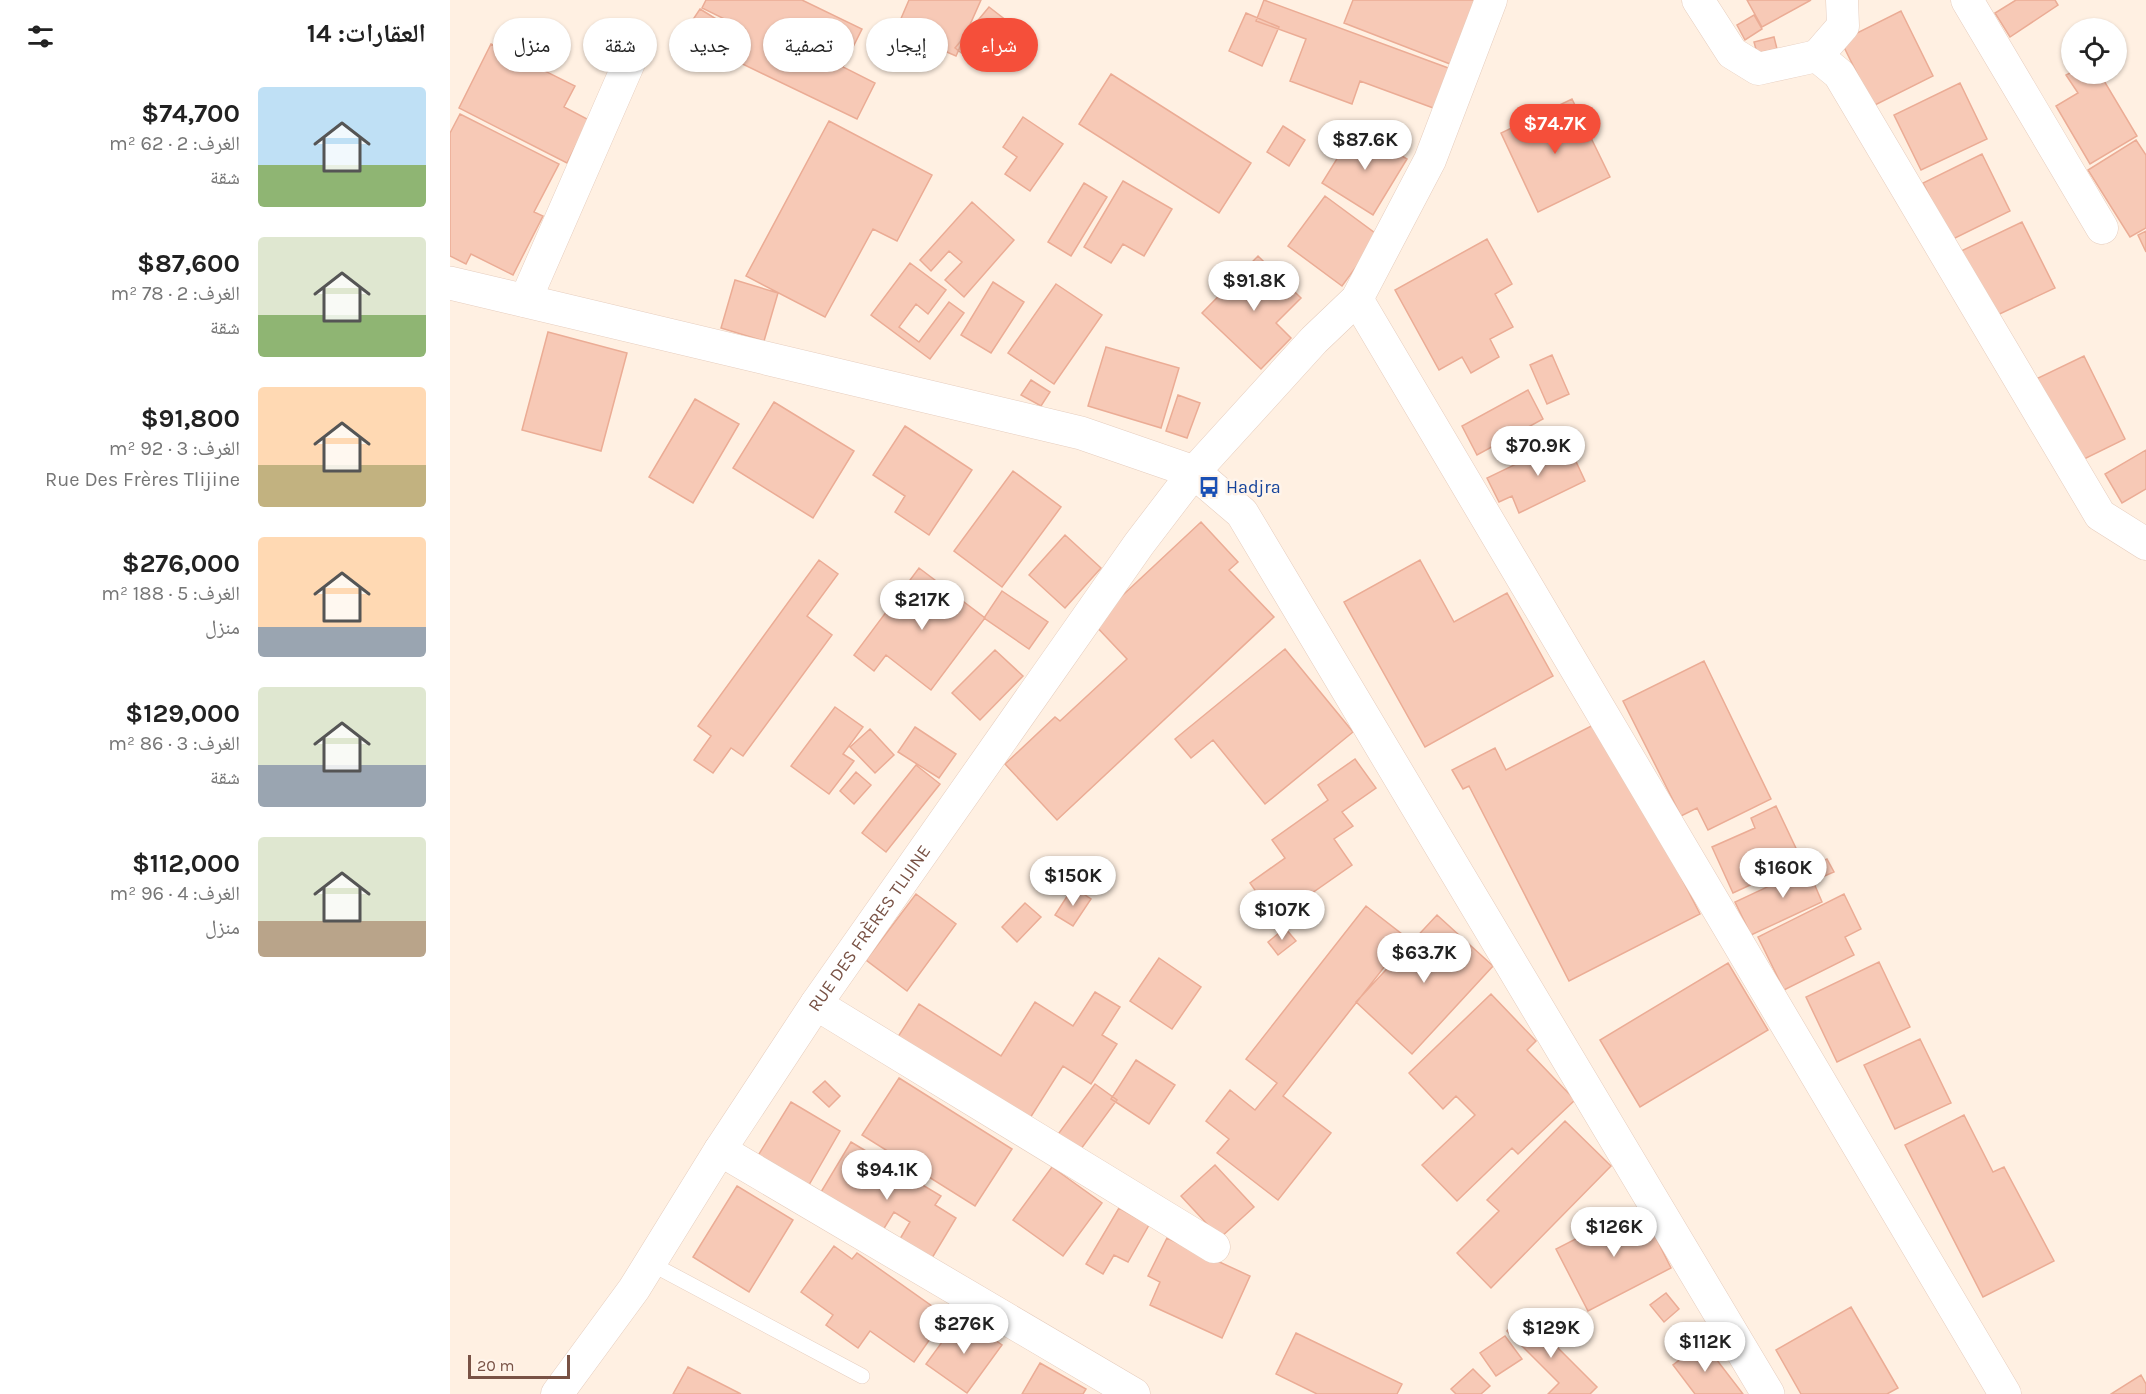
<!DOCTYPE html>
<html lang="ar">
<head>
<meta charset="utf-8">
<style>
  :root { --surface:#fff; --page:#f2f2f2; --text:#222; --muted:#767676; --accent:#f54f3a }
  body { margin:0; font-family:Karla,"Noto Naskh Arabic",sans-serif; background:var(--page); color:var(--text); direction:rtl; height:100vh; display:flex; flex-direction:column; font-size:22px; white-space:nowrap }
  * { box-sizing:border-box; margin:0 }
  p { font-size:20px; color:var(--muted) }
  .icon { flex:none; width:33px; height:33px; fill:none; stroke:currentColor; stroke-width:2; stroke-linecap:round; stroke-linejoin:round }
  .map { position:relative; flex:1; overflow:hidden; direction:ltr }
  .panel { display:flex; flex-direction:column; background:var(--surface); width:450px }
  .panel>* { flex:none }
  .hud { position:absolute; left:18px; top:18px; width:570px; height:54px; direction:rtl; display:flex; gap:12px }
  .buttons { position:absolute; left:1611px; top:18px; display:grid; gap:12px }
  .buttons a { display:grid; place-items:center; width:66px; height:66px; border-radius:50%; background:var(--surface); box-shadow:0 2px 4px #0004; font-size:30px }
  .scale { position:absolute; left:18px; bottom:15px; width:102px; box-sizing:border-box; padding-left:6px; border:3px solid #795245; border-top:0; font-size:16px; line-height:21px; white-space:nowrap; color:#795245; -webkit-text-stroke:4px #fff4ea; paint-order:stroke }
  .price { position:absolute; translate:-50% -51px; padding:0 14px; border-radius:21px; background:#fff; color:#222; font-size:20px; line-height:39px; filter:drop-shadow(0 2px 3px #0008) }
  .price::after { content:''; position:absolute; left:50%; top:36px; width:18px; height:14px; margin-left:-9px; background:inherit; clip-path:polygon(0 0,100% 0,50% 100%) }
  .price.current { background:var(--accent); color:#fff }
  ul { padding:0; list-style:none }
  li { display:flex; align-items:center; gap:18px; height:150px; padding:0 24px }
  li span { display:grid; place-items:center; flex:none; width:168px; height:120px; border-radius:6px; color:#555 }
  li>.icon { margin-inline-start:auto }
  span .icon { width:72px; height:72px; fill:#fffc; stroke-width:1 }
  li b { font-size:26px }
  h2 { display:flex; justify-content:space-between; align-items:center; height:72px; padding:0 24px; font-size:26px }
  .tag { padding:0 21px; border-radius:27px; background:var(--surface); box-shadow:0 2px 4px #0004; font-size:21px; line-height:54px }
  .tag.current { background:var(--accent); color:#fff }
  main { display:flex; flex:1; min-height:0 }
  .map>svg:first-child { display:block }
</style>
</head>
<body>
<main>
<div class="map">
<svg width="1696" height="1394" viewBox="0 0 1696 1394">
  <rect width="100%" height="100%" fill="#fff0e2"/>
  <path fill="#f7c9b6" stroke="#ebac95" stroke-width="1.5" d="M 256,0 L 352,0 L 412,29 L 393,67 L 425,83 L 407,119 L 280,58 L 295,29 L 252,8 Z
    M 459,0 L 531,0 L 506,56 L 446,30 Z
    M 814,0 L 1001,69 L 986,109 L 910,81 L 902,104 L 840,81 L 856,39 L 806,21 Z
    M 903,0 L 1023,0 L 1025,1 L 1000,64 L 894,23 Z
    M 1297,0 L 1361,0 L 1312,27 Z
    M 1566,0 L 1605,0 L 1608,5 L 1560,37 L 1545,13 Z
    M 539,7 L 566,28 L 533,70 L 505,48 Z
    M 250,9 L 276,25 L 259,53 L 232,36 Z
    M 1451,11 L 1483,76 L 1423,106 L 1391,41 Z
    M 796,13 L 829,27 L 812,66 L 779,51 Z
    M 1304,15 L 1312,29 L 1295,40 L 1287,25 Z
    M 1324,37 L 1327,49 L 1307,53 L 1304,42 Z
    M 41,44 L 125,86 L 114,107 L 139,120 L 117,163 L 9,108 Z
    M 1622,72 L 1622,74 L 1650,74 L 1687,136 L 1640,164 L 1606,106 L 1628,93 L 1616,75 Z
    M 661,74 L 801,163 L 769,213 L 629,124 Z
    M 1510,83 L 1537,139 L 1471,170 L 1444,115 Z
    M 1122,99 L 1160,177 L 1088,212 L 1051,133 Z
    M 10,114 L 109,164 L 84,212 L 93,216 L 63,275 L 21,254 L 16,264 L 0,256 L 0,133 Z
    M 573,117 L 613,144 L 580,191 L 555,174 L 567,157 L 553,147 Z
    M 379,121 L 482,175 L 447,241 L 423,229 L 375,317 L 296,276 Z
    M 833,126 L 855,140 L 839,166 L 817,152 Z
    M 906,128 L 957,159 L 923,215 L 872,183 Z
    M 1686,140 L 1696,155 L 1696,228 L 1680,237 L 1638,170 Z
    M 1532,154 L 1560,211 L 1501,240 L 1473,183 Z
    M 673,181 L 722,209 L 694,256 L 673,244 L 661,263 L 634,247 Z
    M 634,183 L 657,197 L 621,256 L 598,242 Z
    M 875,196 L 929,236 L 892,286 L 838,246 Z
    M 522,202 L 564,240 L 514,297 L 495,280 L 512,262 L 499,251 L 481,271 L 470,260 Z
    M 1572,222 L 1605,288 L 1541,318 L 1509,252 Z
    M 1696,231 L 1696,252 L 1688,235 Z
    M 1037,239 L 1062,284 L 1045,294 L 1063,327 L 1040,339 L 1049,357 L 1021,373 L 1012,357 L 989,370 L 945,290 Z
    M 808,256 L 851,298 L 826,323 L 841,338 L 811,369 L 752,313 Z
    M 460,263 L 496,290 L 478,314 L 466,304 L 449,327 L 469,342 L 499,302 L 514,313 L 480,359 L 421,315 Z
    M 285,280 L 328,293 L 314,341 L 271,328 Z
    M 543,282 L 574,302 L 541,353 L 511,335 Z
    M 606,284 L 652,315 L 604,384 L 558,353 Z
    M 98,332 L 177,353 L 151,451 L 72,430 Z
    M 656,347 L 729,368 L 711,428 L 638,406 Z
    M 1102,355 L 1119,394 L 1097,404 L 1080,365 Z
    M 1634,356 L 1675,439 L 1626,463 L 1586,379 Z
    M 581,380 L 600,392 L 591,406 L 571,395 Z
    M 1078,390 L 1093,419 L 1027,455 L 1012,426 Z
    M 728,395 L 750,403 L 737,438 L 716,431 Z
    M 245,399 L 289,424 L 243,503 L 199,477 Z
    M 324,402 L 404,451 L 363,518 L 283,468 Z
    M 455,426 L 522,470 L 479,535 L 445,512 L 455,496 L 423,475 Z
    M 1116,440 L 1135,481 L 1069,513 L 1062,496 L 1049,502 L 1037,478 Z
    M 1696,450 L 1696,489 L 1672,503 L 1655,474 Z
    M 563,471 L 611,507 L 552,587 L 504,551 Z
    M 751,522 L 788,562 L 779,570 L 824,617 L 607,820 L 555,764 L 605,717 L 610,721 L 677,659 L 643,623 Z
    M 615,535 L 651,568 L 615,608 L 579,575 Z
    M 369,560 L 388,574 L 357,616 L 382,635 L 293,756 L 281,748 L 263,773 L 244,760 L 261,736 L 248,726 Z
    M 970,560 L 1004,622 L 1057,593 L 1103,676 L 975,747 L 894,602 Z
    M 469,568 L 535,618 L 481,690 L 436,655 L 424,671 L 404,655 Z
    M 552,591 L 598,622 L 579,649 L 534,618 Z
    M 835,649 L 903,732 L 815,804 L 763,740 L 741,758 L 725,739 Z
    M 545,650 L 573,676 L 530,720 L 502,693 Z
    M 1254,661 L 1321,799 L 1258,830 L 1247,808 L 1231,816 L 1173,701 Z
    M 385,707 L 413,727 L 393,754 L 404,761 L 379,794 L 341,766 Z
    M 1151,721 L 1250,914 L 1119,981 L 1019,786 L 1013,789 L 1002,770 L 1045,748 L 1056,770 Z
    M 465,727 L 506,754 L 489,778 L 448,752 Z
    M 420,729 L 444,755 L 425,773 L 400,747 Z
    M 905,759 L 926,788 L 892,812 L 903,826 L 884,839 L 902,865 L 825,919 L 800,883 L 835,858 L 822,840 L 878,800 L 868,785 Z
    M 466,765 L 490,784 L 436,852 L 412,833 Z
    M 406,772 L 421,785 L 404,804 L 390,791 Z
    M 1326,806 L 1352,861 L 1283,893 L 1262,847 L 1305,828 L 1301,818 Z
    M 1377,859 L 1384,872 L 1363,881 L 1372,902 L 1301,935 L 1285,902 Z
    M 623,887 L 641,899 L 623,926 L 605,915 Z
    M 466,894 L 506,924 L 457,991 L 416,960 Z
    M 1394,894 L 1411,929 L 1395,937 L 1404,955 L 1334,990 L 1308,937 Z
    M 575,903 L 591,917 L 567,942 L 552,927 Z
    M 916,906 L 957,938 L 833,1096 L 881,1133 L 828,1200 L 767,1153 L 779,1139 L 756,1121 L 780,1090 L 805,1110 L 827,1083 L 796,1059 Z
    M 987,915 L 1043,966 L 962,1054 L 906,1002 Z
    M 835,928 L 846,941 L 828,955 L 818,942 Z
    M 709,958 L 751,987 L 722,1029 L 680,1001 Z
    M 1429,962 L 1460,1027 L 1387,1062 L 1356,997 Z
    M 1278,963 L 1318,1030 L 1190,1107 L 1150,1040 Z
    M 645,992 L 670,1007 L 652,1035 L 667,1044 L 641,1084 L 613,1066 L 575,1126 L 444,1043 L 469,1004 L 551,1056 L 585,1002 L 623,1026 Z
    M 1041,994 L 1086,1041 L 1077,1050 L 1125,1100 L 1068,1154 L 1062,1148 L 1007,1201 L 972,1165 L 1025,1115 L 1006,1096 L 993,1109 L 959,1073 Z
    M 1470,1039 L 1501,1103 L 1445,1129 L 1414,1065 Z
    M 686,1060 L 725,1085 L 699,1124 L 661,1099 Z
    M 449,1078 L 562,1149 L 525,1206 L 412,1135 Z
    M 375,1081 L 390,1096 L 379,1107 L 363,1092 Z
    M 645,1084 L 667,1100 L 628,1153 L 606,1137 Z
    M 341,1102 L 390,1131 L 352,1197 L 301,1167 Z
    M 1514,1115 L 1543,1172 L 1554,1167 L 1604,1261 L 1533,1297 L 1455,1145 Z
    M 1115,1121 L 1161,1166 L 1041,1288 L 1007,1253 L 1049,1211 L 1037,1200 Z
    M 401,1142 L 491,1196 L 485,1205 L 506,1218 L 479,1263 L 447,1244 L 460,1222 L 444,1212 L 430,1235 L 368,1197 Z
    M 765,1165 L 804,1207 L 770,1238 L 731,1196 Z
    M 602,1167 L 652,1203 L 613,1256 L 563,1220 Z
    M 287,1186 L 343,1220 L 299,1292 L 243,1257 Z
    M 1190,1206 L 1221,1268 L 1138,1311 L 1106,1249 Z
    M 669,1208 L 699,1225 L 678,1262 L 664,1255 L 653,1274 L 636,1264 Z
    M 717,1238 L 800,1276 L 772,1338 L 700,1305 L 710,1282 L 698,1276 Z
    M 384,1246 L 402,1259 L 407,1253 L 496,1316 L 464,1362 L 420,1331 L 408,1348 L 376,1325 L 383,1315 L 351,1292 Z
    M 1216,1293 L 1229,1309 L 1214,1322 L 1200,1305 Z
    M 1401,1307 L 1448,1388 L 1437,1394 L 1351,1394 L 1326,1350 Z
    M 1074,1314 L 1147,1387 L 1140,1394 L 1098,1394 L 1109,1383 L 1057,1331 Z
    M 511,1316 L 552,1345 L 517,1393 L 476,1364 Z
    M 846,1333 L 952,1384 L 947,1394 L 867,1394 L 826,1374 Z
    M 1055,1336 L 1072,1359 L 1046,1376 L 1030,1353 Z
    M 1253,1342 L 1293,1394 L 1245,1394 L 1223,1365 Z
    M 590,1363 L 636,1389 L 633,1394 L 572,1394 Z
    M 238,1367 L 291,1394 L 223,1394 Z
    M 1023,1369 L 1040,1386 L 1031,1394 L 1006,1394 L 1001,1389 Z
    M 1691,1375 L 1696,1384 L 1696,1394 L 1661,1394 Z"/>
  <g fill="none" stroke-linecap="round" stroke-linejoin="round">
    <defs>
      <path id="service" d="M 200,1263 L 412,1376"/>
      <g id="minor">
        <path d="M 1248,0 L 1282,53 L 1308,69 L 1367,56 L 1389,74 L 1650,515 L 1696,544"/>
        <path d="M 1517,0 L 1652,228"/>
        <path d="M 1367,56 L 1393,26 L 1392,0"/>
        <path d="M 907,299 L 1555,1394"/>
        <path d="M 75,301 L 189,40"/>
        <path d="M 366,1004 L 764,1247"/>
        <path d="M 270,1150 L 684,1394"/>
        <path id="s1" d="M 107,1394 L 184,1289 L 270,1150 L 366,1004 L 689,544 L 744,472 L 864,340 L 907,299 L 980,160 L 1041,0"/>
      </g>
      <path id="tertiary" d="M 0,283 L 631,433 L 744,472 L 792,513 L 1318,1394"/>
    </defs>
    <use href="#service" stroke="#e6cdbe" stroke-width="16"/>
    <use href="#minor" stroke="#e6cdbe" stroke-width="33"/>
    <use href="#tertiary" stroke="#e6cdbe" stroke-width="34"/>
    <use href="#service" stroke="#fff" stroke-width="15"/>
    <use href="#minor" stroke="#fff" stroke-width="32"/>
    <use href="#tertiary" stroke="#fff" stroke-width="33"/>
  </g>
  <defs>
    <symbol id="bus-bare" viewBox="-9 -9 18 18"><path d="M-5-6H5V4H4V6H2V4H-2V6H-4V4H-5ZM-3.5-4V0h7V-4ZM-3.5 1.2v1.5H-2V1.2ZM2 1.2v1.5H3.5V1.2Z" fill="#1a4fb4" stroke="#fff4ea" stroke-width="2.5" paint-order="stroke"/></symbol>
  </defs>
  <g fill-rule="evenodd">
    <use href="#bus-bare" x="744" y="472" width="30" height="30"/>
  </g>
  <g text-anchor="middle" stroke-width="5" stroke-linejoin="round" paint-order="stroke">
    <g font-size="18" fill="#164399" stroke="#fff4ea" text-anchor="start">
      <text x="776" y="493">Hadjra</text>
    </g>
    <g font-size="18" fill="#795245" stroke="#fff4ea">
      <text dy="6" stroke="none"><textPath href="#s1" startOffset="561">RUE DES FRÈRES TLIJINE</textPath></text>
    </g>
  </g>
</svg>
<div class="buttons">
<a><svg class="icon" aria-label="locate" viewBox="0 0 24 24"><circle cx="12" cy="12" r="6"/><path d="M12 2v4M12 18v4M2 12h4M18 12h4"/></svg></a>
</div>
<div class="scale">20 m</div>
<b class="price current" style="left:1105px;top:155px">$74.7K</b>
<b class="price" style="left:915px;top:171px">$87.6K</b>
<b class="price" style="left:804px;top:312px">$91.8K</b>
<b class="price" style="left:1088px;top:477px">$70.9K</b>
<b class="price" style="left:472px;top:631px">$217K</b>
<b class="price" style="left:1333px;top:899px">$160K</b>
<b class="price" style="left:623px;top:907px">$150K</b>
<b class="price" style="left:832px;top:941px">$107K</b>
<b class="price" style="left:974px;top:984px">$63.7K</b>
<b class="price" style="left:437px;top:1201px">$94.1K</b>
<b class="price" style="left:1164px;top:1258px">$126K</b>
<b class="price" style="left:514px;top:1355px">$276K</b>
<b class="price" style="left:1101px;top:1359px">$129K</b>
<b class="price" style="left:1255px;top:1373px">$112K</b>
<div class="hud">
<a class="tag current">شراء</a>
<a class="tag">إيجار</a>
<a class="tag">تصفية</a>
<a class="tag">جديد</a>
<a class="tag">شقة</a>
<a class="tag">منزل</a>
</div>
</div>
<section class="panel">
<h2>العقارات: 14<svg class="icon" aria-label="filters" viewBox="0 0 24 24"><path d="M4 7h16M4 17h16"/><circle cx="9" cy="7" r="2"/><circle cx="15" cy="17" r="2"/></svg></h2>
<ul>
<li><span style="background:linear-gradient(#bfe0f5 65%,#8fb573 0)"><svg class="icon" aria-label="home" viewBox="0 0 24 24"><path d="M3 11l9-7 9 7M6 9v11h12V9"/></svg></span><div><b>$74,700</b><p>الغرف: 2 · 62 m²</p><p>شقة</p></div></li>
<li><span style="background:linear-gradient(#dfe7d0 65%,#8fb573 0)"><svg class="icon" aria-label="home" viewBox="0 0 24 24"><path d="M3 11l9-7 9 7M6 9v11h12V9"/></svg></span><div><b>$87,600</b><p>الغرف: 2 · 78 m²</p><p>شقة</p></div></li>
<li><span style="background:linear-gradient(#ffd9b3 65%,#c2b280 0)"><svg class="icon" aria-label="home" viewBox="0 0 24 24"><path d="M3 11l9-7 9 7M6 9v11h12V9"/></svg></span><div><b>$91,800</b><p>الغرف: 3 · 92 m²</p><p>Rue Des Frères Tlijine</p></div></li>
<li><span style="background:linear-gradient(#ffd9b3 75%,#9aa5b1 0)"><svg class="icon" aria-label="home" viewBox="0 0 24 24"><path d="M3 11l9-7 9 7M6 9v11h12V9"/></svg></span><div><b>$276,000</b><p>الغرف: 5 · 188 m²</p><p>منزل</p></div></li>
<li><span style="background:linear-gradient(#dfe7d0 65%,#9aa5b1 0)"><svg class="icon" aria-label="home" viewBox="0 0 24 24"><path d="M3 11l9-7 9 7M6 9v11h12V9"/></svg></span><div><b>$129,000</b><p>الغرف: 3 · 86 m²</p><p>شقة</p></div></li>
<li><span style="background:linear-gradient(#dfe7d0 70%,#b9a48a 0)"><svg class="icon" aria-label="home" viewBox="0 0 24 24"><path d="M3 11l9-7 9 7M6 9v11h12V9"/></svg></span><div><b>$112,000</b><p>الغرف: 4 · 96 m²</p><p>منزل</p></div></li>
</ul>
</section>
</main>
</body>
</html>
